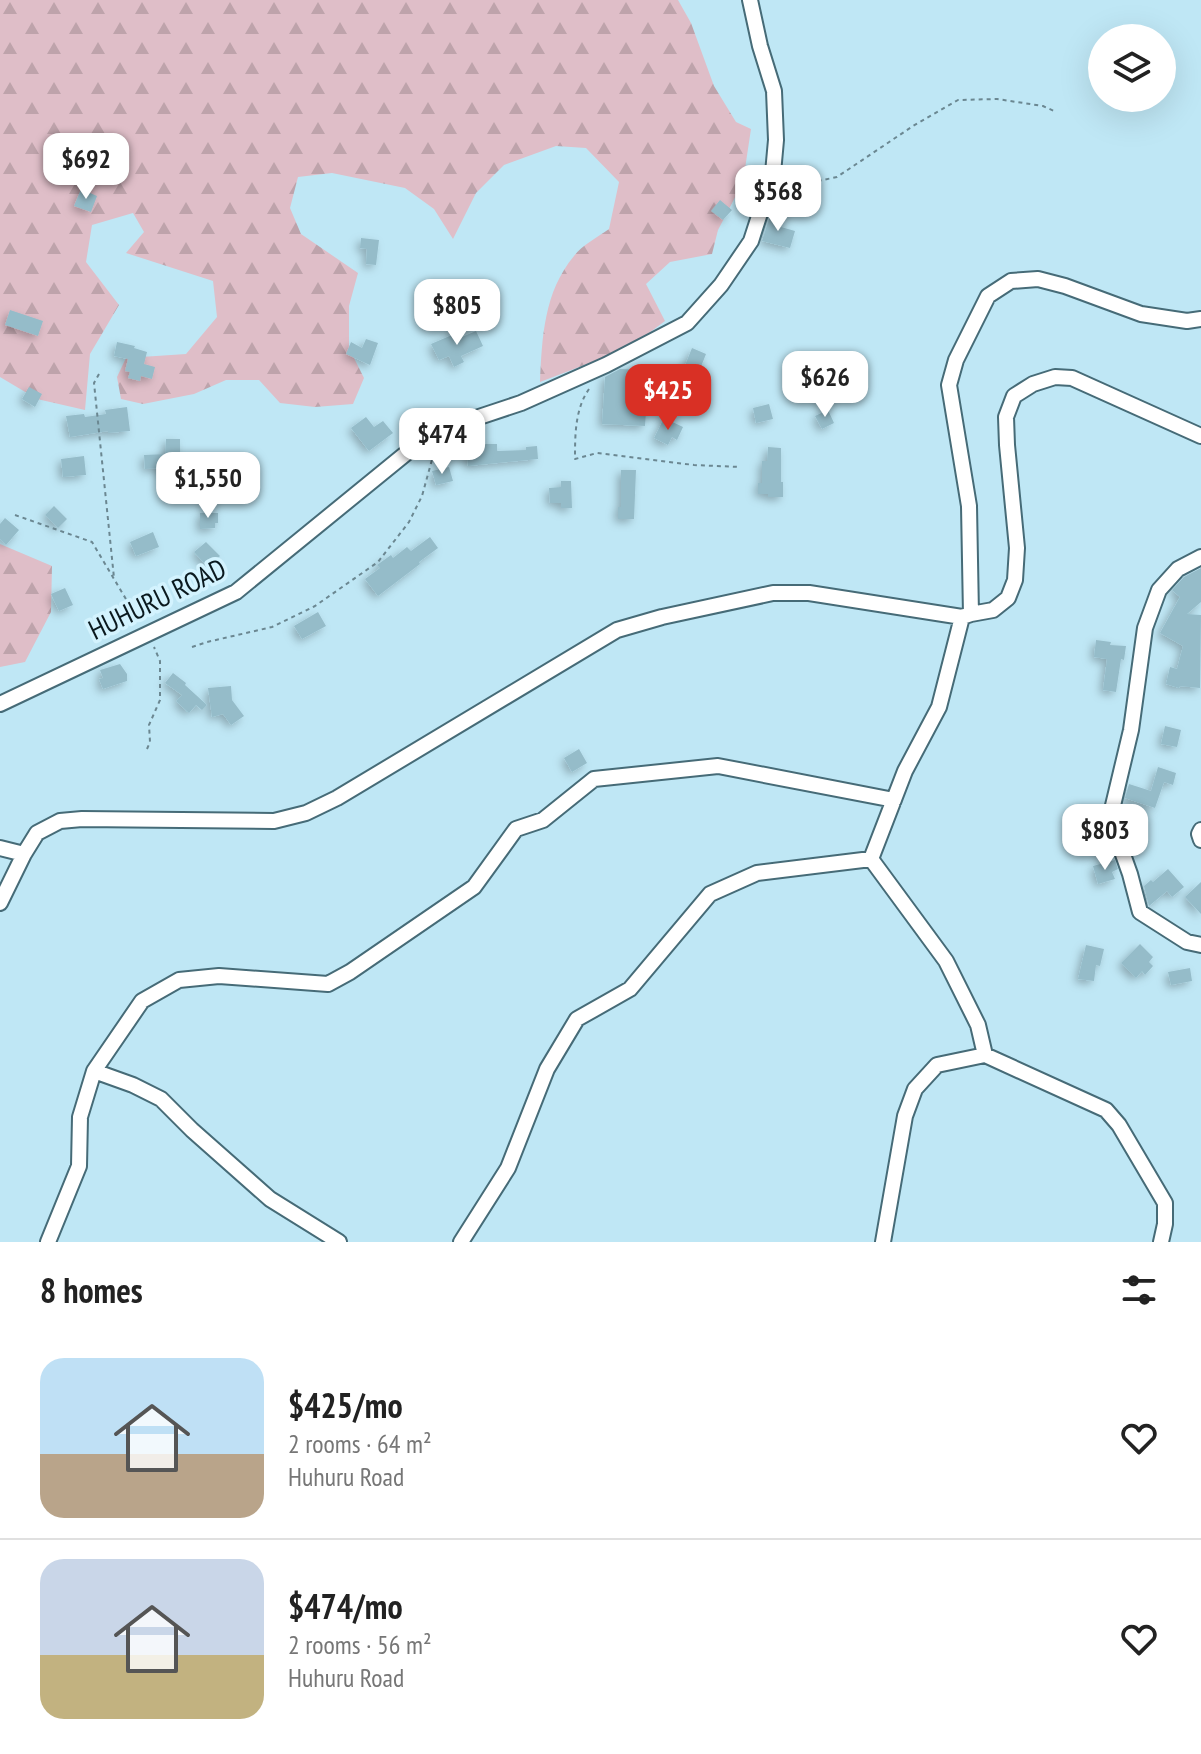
<!DOCTYPE html>
<html lang="en">
<head>
<meta charset="utf-8">
<style>
  :root { --surface:#fff; --page:#f2f2f2; --text:#222; --muted:#767676; --line:#e0e0e0; --accent:#d93025 }
  body { margin:0; font-family:"PT Sans Narrow",sans-serif; background:var(--page); color:var(--text); height:100vh; display:flex; flex-direction:column; font-size:30px; white-space:nowrap }
  * { box-sizing:border-box; margin:0 }
  p { font-size:26px; color:var(--muted) }
  .icon { flex:none; width:44px; height:44px; fill:none; stroke:currentColor; stroke-width:2; stroke-linecap:round; stroke-linejoin:round }
  .map { position:relative; height:1242px; overflow:hidden }
  .details { display:flex; flex-direction:column; background:var(--surface); flex:1 }
  .details>* { flex:none }
  .tools { position:absolute; left:1088px; top:24px; display:grid; gap:16px }
  .tools a { display:grid; place-items:center; width:88px; height:88px; border-radius:50%; background:var(--surface); box-shadow:0 8px 32px #0002; font-size:40px }
  .price { position:absolute; translate:-50% -68px; padding:0 18px; border-radius:16px; background:#fff; color:#222; font-size:26px; line-height:52px; filter:drop-shadow(0 2px 4px #0008) }
  .price::after { content:''; position:absolute; left:50%; top:48px; width:24px; height:18px; margin-left:-12px; background:inherit; clip-path:polygon(0 0,100% 0,50% 100%) }
  .price.active { background:var(--accent); color:#fff }
  ul { padding:0; list-style:none }
  li { display:flex; align-items:center; gap:24px; height:200px; padding:0 40px }
  li+li { border-top:2px solid var(--line) }
  li span { display:grid; place-items:center; flex:none; width:224px; height:160px; border-radius:24px; color:#555 }
  li>.icon { margin-inline-start:auto }
  span .icon { width:96px; height:96px; fill:#fffc; stroke-width:1 }
  li b { font-size:34px }
  h2 { display:flex; justify-content:space-between; align-items:center; height:96px; padding:0 40px; font-size:34px }
  .map>svg:first-child { display:block }
</style>
</head>
<body>
<div class="map">
<svg width="1201" height="1242" viewBox="0 0 1201 1242">
  <defs>
    <pattern id="forest-firs" width="22" height="20" patternUnits="userSpaceOnUse" patternTransform="scale(2)"><rect width="22" height="20" fill="#dfbec8"/><path d="M5 1l3.5 6h-7zM16 11l3.5 6h-7z" fill="#bea3ab"/></pattern>
    <filter id="shadow"><feDropShadow dx="-3.5" dy="3.5" stdDeviation="4" flood-color="#0004"/></filter>
  </defs>
  <rect width="100%" height="100%" fill="#bfe7f5"/>
  <path fill="url(#forest-firs)" d="M 0,0 L 678,0 L 691,23 L 714,86 L 736,122 L 751,129 L 743,182 L 718,230 L 712,254 L 670,262 L 646,284 L 665,321 L 629,348 L 540,382 C 542,337 544,292 574,256 C 582,245 598,237 609,229 L 619,182 L 586,148 L 556,146 L 504,165 L 476,193 L 453,239 L 434,209 L 405,188 L 332,173 L 298,177 L 290,208 L 301,234 L 358,273 L 349,306 L 349,348 L 364,378 L 353,404 L 315,407 L 280,403 L 259,380 L 226,380 L 194,394 L 143,404 L 121,399 L 117,377 L 126,358 L 186,354 L 217,317 L 213,281 L 126,253 L 144,232 L 133,213 L 92,225 L 86,262 L 119,305 L 90,354 L 85,410 L 37,399 L 0,377 Z
    M 0,544 L 52,566 L 51,612 L 25,662 L 0,667 Z"/>
  <path fill="#95bcc9" filter="url(#shadow)" d="M 81,189 L 97,196 L 91,212 L 74,206 Z
    M 720,200 L 732,210 L 723,220 L 711,211 Z
    M 770,216 L 783,219 L 781,227 L 795,231 L 790,248 L 762,241 Z
    M 361,238 L 379,240 L 376,265 L 366,264 L 367,249 L 360,248 Z
    M 10,310 L 43,321 L 38,336 L 5,325 Z
    M 476,331 L 483,346 L 461,356 L 464,362 L 454,367 L 449,356 L 439,360 L 431,344 L 459,332 L 462,337 Z
    M 366,339 L 378,343 L 370,365 L 346,354 L 351,342 L 362,348 Z
    M 117,342 L 135,346 L 134,348 L 147,352 L 144,364 L 155,367 L 152,379 L 141,376 L 140,381 L 128,378 L 130,372 L 125,371 L 128,359 L 114,356 Z
    M 692,348 L 706,354 L 698,374 L 684,368 Z
    M 620,369 L 649,370 L 645,426 L 602,424 L 605,377 Z
    M 29,387 L 42,394 L 35,407 L 22,399 Z
    M 769,404 L 773,419 L 756,423 L 753,408 Z
    M 127,407 L 130,431 L 108,433 L 108,431 L 70,437 L 66,416 L 84,414 L 85,417 L 106,414 L 105,410 Z
    M 828,410 L 834,423 L 822,429 L 815,416 Z
    M 366,417 L 374,427 L 383,421 L 393,433 L 369,451 L 351,428 Z
    M 664,418 L 683,427 L 677,440 L 672,437 L 668,445 L 654,438 Z
    M 166,439 L 180,439 L 180,453 L 176,453 L 175,474 L 162,473 L 162,468 L 145,469 L 144,455 L 165,454 Z
    M 485,444 L 497,444 L 497,451 L 526,450 L 526,447 L 537,446 L 538,459 L 468,466 L 467,454 L 485,452 Z
    M 768,447 L 781,448 L 781,482 L 783,482 L 783,497 L 768,497 L 768,494 L 758,494 L 758,483 L 762,483 L 762,461 L 767,461 Z
    M 84,456 L 86,475 L 63,477 L 61,459 Z
    M 449,467 L 453,481 L 436,485 L 432,471 Z
    M 621,470 L 636,470 L 634,519 L 618,519 L 618,507 L 621,507 Z
    M 561,481 L 571,481 L 572,508 L 561,508 L 561,503 L 550,503 L 549,488 L 561,487 Z
    M 54,506 L 67,519 L 58,528 L 45,515 Z
    M 200,513 L 218,513 L 218,523 L 215,523 L 215,528 L 200,529 Z
    M 5,518 L 19,530 L 6,545 L 0,539 L 0,524 Z
    M 153,532 L 159,547 L 136,556 L 130,542 Z
    M 430,537 L 438,548 L 419,562 L 420,564 L 378,596 L 365,579 L 380,568 L 377,565 L 391,555 L 393,558 L 407,547 L 411,551 Z
    M 206,542 L 220,556 L 208,567 L 194,552 Z
    M 1201,568 L 1201,602 L 1187,614 L 1201,615 L 1200,688 L 1180,686 L 1179,688 L 1166,684 L 1170,667 L 1177,669 L 1183,646 L 1160,633 L 1180,597 L 1172,590 L 1184,577 Z
    M 65,588 L 73,605 L 59,611 L 51,594 Z
    M 318,612 L 326,626 L 302,639 L 294,626 Z
    M 1096,640 L 1111,642 L 1110,645 L 1126,646 L 1124,660 L 1121,659 L 1116,692 L 1103,690 L 1107,659 L 1094,657 Z
    M 120,664 L 127,674 L 127,681 L 103,689 L 99,679 L 103,678 L 100,670 Z
    M 173,673 L 186,683 L 185,685 L 207,705 L 202,710 L 196,705 L 189,713 L 176,701 L 182,695 L 165,683 Z
    M 231,686 L 232,700 L 244,716 L 231,725 L 223,714 L 212,717 L 208,688 Z
    M 1165,726 L 1181,730 L 1177,747 L 1161,744 Z
    M 579,749 L 587,763 L 572,772 L 564,758 Z
    M 1158,767 L 1176,773 L 1173,785 L 1164,782 L 1155,808 L 1125,798 L 1129,784 L 1151,791 Z
    M 1115,860 L 1118,869 L 1112,872 L 1115,879 L 1098,884 L 1093,866 Z
    M 1168,869 L 1184,887 L 1172,897 L 1167,891 L 1149,906 L 1144,886 L 1151,880 L 1153,882 Z
    M 1201,882 L 1201,914 L 1185,897 Z
    M 1140,944 L 1153,957 L 1149,962 L 1153,966 L 1145,975 L 1142,971 L 1136,978 L 1121,963 Z
    M 1086,945 L 1104,949 L 1100,966 L 1096,965 L 1094,981 L 1078,979 Z
    M 1190,968 L 1192,981 L 1171,985 L 1168,972 Z"/>
  <g fill="none" stroke-linecap="round" stroke-linejoin="round">
    <defs>
      <path id="minor" d="M 1201,557 L 1178,569 L 1159,590 L 1145,628 L 1131,730 L 1110,818 L 1130,874 L 1140,912 L 1187,942 L 1201,945
        M 971,614 L 993,610 L 1008,598 L 1015,580 L 1017,548 L 1007,445 L 1006,417 L 1014,396 L 1033,384 L 1055,377 L 1072,378 L 1201,436
        M 962,617 L 971,614 L 969,506 L 949,385 L 956,360 L 988,296 L 1011,281 L 1038,279 L 1065,286 L 1141,314 L 1187,321 L 1201,319
        M 0,704 L 236,592 L 420,442 L 473,419 L 521,403 L 606,365 L 687,323 L 721,285 L 751,241 L 773,173 L 776,140 L 774,91 L 760,46 L 750,0
        M 1201,830 L 1199,834 L 1201,840
        M 0,848 L 24,854 L 37,833 L 60,821 L 82,819 L 274,821 L 306,813 L 337,798 L 617,630 L 662,617 L 773,593 L 809,593 L 962,617 L 939,707 L 905,771 L 871,859 L 757,873 L 710,894 L 630,989 L 577,1019 L 547,1069 L 508,1168 L 461,1242
        M 871,859 L 946,961 L 978,1025 L 985,1055 L 937,1065 L 915,1089 L 905,1116 L 883,1242
        M 0,903 L 24,854
        M 985,1055 L 1106,1110 L 1119,1125 L 1165,1203 L 1165,1224 L 1161,1242
        M 94,1071 L 133,1085 L 161,1099 L 192,1130 L 270,1199 L 339,1242
        M 48,1242 L 79,1166 L 80,1117 L 94,1071 L 142,1001 L 179,980 L 219,976 L 328,984 L 350,972 L 474,887 L 516,829 L 543,820 L 594,779 L 718,766 L 894,800"/>
    </defs>
    <use href="#minor" stroke="#466b77" stroke-width="18"/>
    <path stroke="#6b8791" stroke-width="2" stroke-dasharray="4 4" stroke-linecap="butt" d="M 786,177 L 797,180 L 818,181 L 837,177 L 913,126 L 958,100 L 997,99 L 1043,106 L 1054,111
      M 99,374 L 94,383 L 114,578
      M 589,389 C 575,409 575,435 575,459 L 597,453 L 694,465 L 740,467
      M 15,515 L 92,542 L 139,621
      M 192,647 L 207,642 L 272,627 L 315,606 L 378,562 L 409,522 L 422,496 L 433,456 L 432,451
      M 147,749 L 150,742 L 149,725 L 160,700 L 160,661 L 154,647"/>
    <use href="#minor" stroke="#fff" stroke-width="14"/>
  </g>
  <g text-anchor="middle" stroke-width="7" stroke-linejoin="round" paint-order="stroke">
    <g font-size="28" fill="#0a191e" stroke="#d3f3fe">
      <text transform="translate(157 599) rotate(-26)" y="10">HUHURU ROAD</text>
    </g>
  </g>
</svg>
<div class="tools">
<a><svg class="icon" aria-label="layers" viewBox="0 0 24 24"><path d="M12 4l9 5-9 5-9-5zM3 14l9 5 9-5"/></svg></a>
</div>
<b class="price" style="left:86px;top:201px">$692</b>
<b class="price" style="left:778px;top:233px">$568</b>
<b class="price" style="left:457px;top:347px">$805</b>
<b class="price" style="left:825px;top:419px">$626</b>
<b class="price active" style="left:668px;top:432px">$425</b>
<b class="price" style="left:442px;top:476px">$474</b>
<b class="price" style="left:208px;top:520px">$1,550</b>
<b class="price" style="left:1105px;top:872px">$803</b>
</div>
<section class="details">
<h2>8 homes<svg class="icon" aria-label="filters" viewBox="0 0 24 24"><path d="M4 7h16M4 17h16"/><circle cx="9" cy="7" r="2"/><circle cx="15" cy="17" r="2"/></svg></h2>
<ul>
<li><span style="background:linear-gradient(#bfe0f5 60%,#b9a48a 0)"><svg class="icon" aria-label="home" viewBox="0 0 24 24"><path d="M3 11l9-7 9 7M6 9v11h12V9"/></svg></span><div><b>$425/mo</b><p>2 rooms · 64 m²</p><p>Huhuru Road</p></div><svg class="icon" aria-label="heart" viewBox="0 0 24 24"><path d="M12 20l-8-8c-3-5 5-10 8-4 3-6 11-1 8 4z"/></svg></li>
<li><span style="background:linear-gradient(#c9d6e8 60%,#c2b280 0)"><svg class="icon" aria-label="home" viewBox="0 0 24 24"><path d="M3 11l9-7 9 7M6 9v11h12V9"/></svg></span><div><b>$474/mo</b><p>2 rooms · 56 m²</p><p>Huhuru Road</p></div><svg class="icon" aria-label="heart" viewBox="0 0 24 24"><path d="M12 20l-8-8c-3-5 5-10 8-4 3-6 11-1 8 4z"/></svg></li>
</ul>
</section>
</body>
</html>
